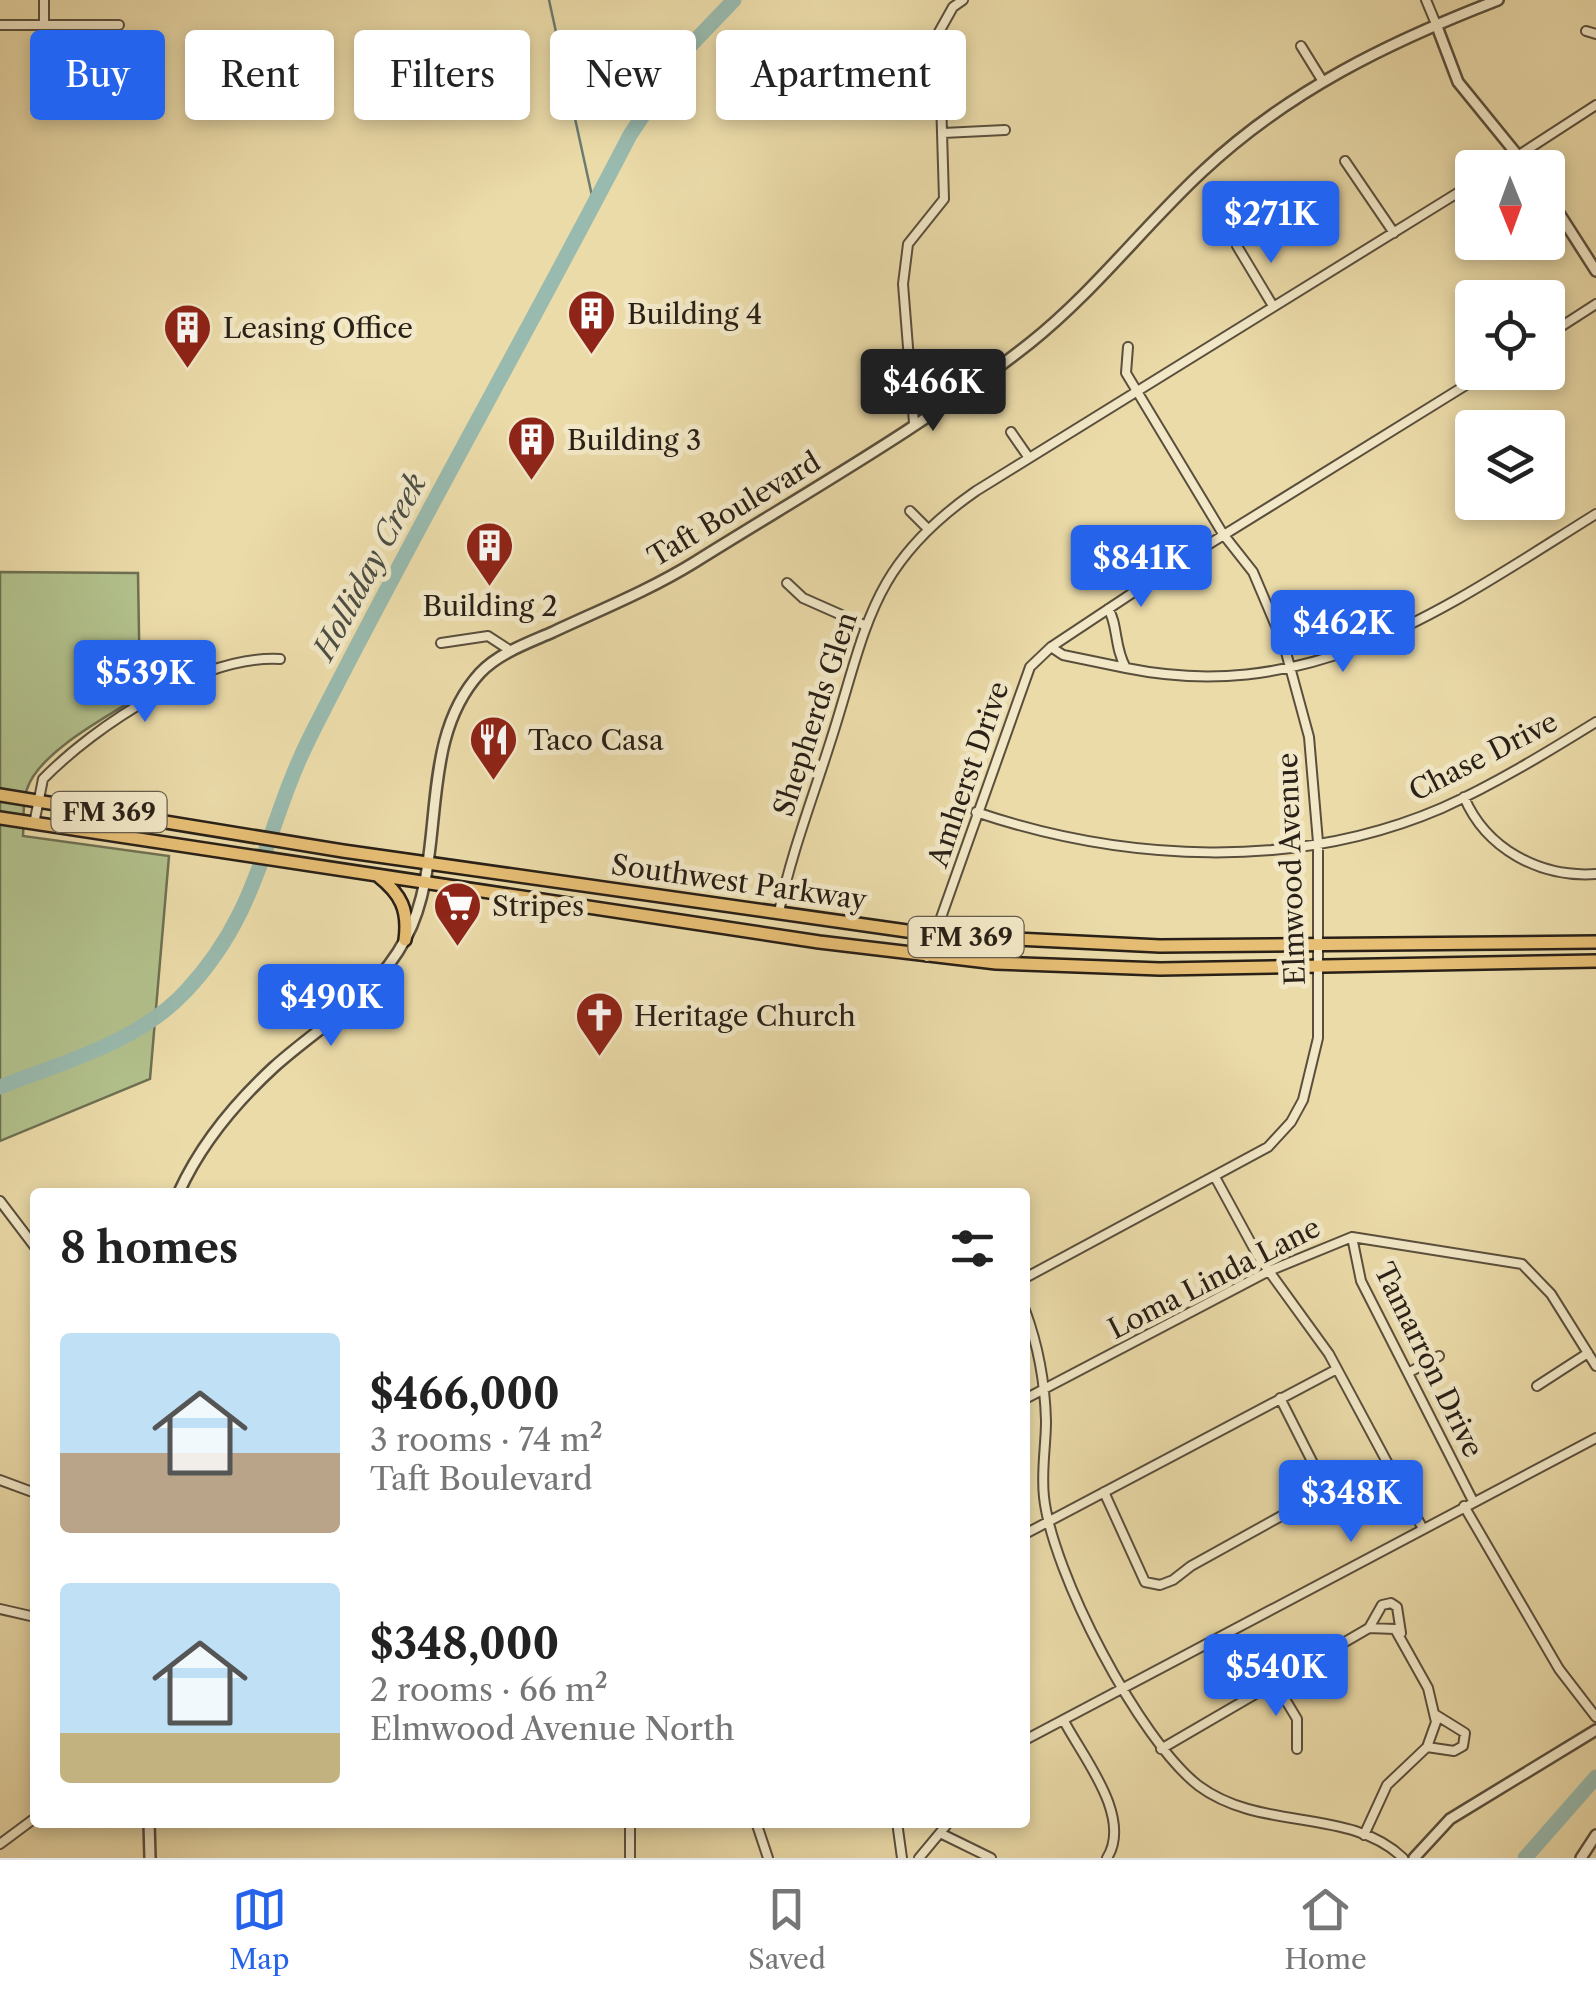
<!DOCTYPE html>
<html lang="en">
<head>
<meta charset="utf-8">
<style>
  :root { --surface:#fff; --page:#f6f6f6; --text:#222; --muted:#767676; --line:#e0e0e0; --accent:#2563eb }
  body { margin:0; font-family:"Libre Caslon Text",serif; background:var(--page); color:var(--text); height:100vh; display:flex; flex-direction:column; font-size:38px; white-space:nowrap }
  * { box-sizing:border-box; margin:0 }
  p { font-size:32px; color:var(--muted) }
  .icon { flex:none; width:55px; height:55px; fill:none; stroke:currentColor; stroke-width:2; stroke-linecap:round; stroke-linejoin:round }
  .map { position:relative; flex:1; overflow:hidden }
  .details { position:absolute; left:30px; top:1188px; width:1000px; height:640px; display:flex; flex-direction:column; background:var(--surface); border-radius:10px; box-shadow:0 5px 15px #0003 }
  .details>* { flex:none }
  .guide { position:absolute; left:30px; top:30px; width:1000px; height:90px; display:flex; gap:20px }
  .needle { width:65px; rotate:179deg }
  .tools { position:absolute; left:1455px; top:150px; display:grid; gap:20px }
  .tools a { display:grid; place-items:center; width:110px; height:110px; border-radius:10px; background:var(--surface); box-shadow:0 5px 15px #0003; font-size:50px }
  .price { position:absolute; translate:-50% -85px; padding:0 22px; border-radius:10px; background:var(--accent); color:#fff; font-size:32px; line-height:65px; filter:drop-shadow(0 2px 5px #0008) }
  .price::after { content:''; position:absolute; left:50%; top:60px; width:30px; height:22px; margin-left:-15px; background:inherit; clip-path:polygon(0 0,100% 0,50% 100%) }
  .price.current { background:#222; color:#fff }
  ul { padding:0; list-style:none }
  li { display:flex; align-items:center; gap:30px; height:250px; padding:0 30px }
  li span { display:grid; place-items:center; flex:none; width:280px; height:200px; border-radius:10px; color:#555 }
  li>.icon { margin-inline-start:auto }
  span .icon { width:120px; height:120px; fill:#fffc; stroke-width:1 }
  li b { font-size:42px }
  h2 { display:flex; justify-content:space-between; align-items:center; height:120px; padding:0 30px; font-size:42px }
  .chip { padding:0 35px; border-radius:10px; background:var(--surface); box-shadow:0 5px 15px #0003; font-size:35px; line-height:90px }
  .chip.current { background:var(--accent); color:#fff }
  .tab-bar { display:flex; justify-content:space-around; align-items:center; height:140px; border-top:2px solid var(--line); background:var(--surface); font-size:28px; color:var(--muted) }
  .tab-bar a { display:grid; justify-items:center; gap:5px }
  .tab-bar .current { color:var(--accent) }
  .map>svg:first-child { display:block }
</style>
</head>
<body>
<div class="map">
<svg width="1596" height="1858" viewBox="0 0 1596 1858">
  <rect width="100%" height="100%" fill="#ebdba9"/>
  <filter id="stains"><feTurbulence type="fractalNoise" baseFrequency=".002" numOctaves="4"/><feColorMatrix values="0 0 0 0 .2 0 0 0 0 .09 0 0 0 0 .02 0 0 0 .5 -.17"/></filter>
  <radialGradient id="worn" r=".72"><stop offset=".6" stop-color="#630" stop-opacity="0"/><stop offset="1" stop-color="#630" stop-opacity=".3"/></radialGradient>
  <path fill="#b2c18c" stroke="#6e7052" stroke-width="2.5" d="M 0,572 L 138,573 L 140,696 C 108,716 39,752 27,789 C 22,802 24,822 23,836 L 169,856 L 150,1079 L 0,1141 Z"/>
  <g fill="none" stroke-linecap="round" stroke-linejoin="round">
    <path stroke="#6c7c72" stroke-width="2.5" d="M 549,0 L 594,205"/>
    <path stroke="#99baae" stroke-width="15" d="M 0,1087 C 63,1062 139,1042 186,991 C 262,910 264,828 311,735 C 413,533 526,336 630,135 L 688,48 L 734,0
      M 1525,1858 L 1596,1777"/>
    <defs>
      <path id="minor" d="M 44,0 L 44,25
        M 1426,0 L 1436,24
        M 0,25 L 119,25
        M 1586,31 L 1596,34
        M 1301,46 L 1322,80
        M 943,133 L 1005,130
        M 1345,161 L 1394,233
        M 1499,168 L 1596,105
        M 1237,246 L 1273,306
        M 1548,335 L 1596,304
        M 914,423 L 903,284 L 908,244 L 944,199 L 939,32 L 953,7 L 963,0
        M 1011,432 L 1029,458
        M 910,511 L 928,529
        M 787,583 L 803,598 L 864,625
        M 1108,609 C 1118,623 1114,648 1126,668 C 1313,706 1445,608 1596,514
        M 441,643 L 488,636 L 511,651
        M 1051,647 L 1063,655 L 1126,668
        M 1464,797 C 1486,849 1540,878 1596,874
        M 976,812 C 1124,862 1296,871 1442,808 C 1495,784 1546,753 1596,722
        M 34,824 L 43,779 C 96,725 202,655 280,659
        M 779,912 C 791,854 812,800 830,743 C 867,629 868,566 976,491 L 1472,184
        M 927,957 L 1030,667 L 1051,647 L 1164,572 L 1487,372
        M 1215,1177 L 1258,1256 L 1329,1354 L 1423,1529
        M 0,1201 L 35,1247
        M 1352,1237 L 1361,1281 L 1473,1501
        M 1025,1278 L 1268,1147 L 1291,1122 L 1303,1100 L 1318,1038 L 1318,842 L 1309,737 L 1284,645 L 1253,572 L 1223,534 L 1126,373 L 1128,347
        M 1025,1310 C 1038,1345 1045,1383 1046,1421 C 1046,1446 1041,1471 1044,1497 C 1052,1572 1139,1740 1199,1786 C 1261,1832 1350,1807 1403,1858
        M 1408,1373 L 1439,1356
        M 1537,1386 L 1588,1353
        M 1025,1399 L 1269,1271 L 1352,1237 L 1522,1264 L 1551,1294 L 1596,1366
        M 0,1480 L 35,1493
        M 1104,1492 L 1145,1582 L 1160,1585 L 1173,1580 L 1191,1566 L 1283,1515 L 1326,1497 L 1325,1487 L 1280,1398
        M 1464,1506 L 1559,1669 L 1596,1717
        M 1025,1534 L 1337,1369
        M 0,1609 L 35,1617
        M 1369,1628 L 1382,1605 L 1391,1603 L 1397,1607 L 1401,1633
        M 1276,1684 L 1297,1719 L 1297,1749
        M 1064,1721 C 1082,1756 1133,1817 1107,1858
        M 1025,1740 L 1596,1438
        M 1427,1747 L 1454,1751 L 1463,1746 L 1465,1733 L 1436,1715
        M 1161,1749 L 1369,1628 L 1395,1629 L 1428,1688 L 1436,1722 L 1427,1747 L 1387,1785 L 1364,1835
        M 756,1822 L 768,1858
        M 897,1822 L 902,1858
        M 942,1834 L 991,1858
        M 0,1844 L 35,1818
        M 630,1858 L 630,1822
        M 919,1858 L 949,1822"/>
      <path id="tertiary" d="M 1436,24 L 1458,82 L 1528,168
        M 1548,196 L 1596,271
        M 179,1192 C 200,1146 236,1102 274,1067 C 323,1023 374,998 406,938 C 449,857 415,744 480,673 C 499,653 528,643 553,632 C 600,610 650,590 695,562 C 807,492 926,425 1030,343 C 1094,292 1143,227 1202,172 C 1288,91 1389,42 1498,0
        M 149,1822 L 150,1858
        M 1414,1858 L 1450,1819 L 1596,1730
        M 1581,1858 L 1596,1835"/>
      <path id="primary" d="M 0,795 L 343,851 L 935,935 L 1160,946 L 1596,942
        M 0,818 L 819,942 L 996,963 L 1160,969 L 1596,961
        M 378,876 C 401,894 409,910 405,940"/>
    </defs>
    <use href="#minor" stroke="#5a4f3c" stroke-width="12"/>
    <use href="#tertiary" stroke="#5a4f3c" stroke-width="14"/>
    <use href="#primary" stroke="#292017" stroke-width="16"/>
    <use href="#minor" stroke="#f2e8c7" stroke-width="8"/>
    <use href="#tertiary" stroke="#f2e8c7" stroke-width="9"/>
    <use href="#primary" stroke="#e6be74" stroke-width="11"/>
  </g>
  <defs>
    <symbol id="building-pin" viewBox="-11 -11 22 30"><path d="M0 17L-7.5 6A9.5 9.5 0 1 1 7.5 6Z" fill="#8f2418" stroke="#f2e8c7"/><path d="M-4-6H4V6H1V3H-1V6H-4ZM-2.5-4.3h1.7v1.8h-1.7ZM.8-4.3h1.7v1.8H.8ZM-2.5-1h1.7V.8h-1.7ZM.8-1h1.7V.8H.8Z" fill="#fff"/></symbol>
    <symbol id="restaurant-pin" viewBox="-11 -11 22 30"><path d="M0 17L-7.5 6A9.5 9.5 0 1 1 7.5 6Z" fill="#8f2418" stroke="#f2e8c7"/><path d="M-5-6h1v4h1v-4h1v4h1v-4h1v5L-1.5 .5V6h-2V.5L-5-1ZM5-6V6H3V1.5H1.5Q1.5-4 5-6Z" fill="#fff"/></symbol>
    <symbol id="supermarket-pin" viewBox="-11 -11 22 30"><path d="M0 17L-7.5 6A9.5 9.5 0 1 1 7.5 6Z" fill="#8f2418" stroke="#f2e8c7"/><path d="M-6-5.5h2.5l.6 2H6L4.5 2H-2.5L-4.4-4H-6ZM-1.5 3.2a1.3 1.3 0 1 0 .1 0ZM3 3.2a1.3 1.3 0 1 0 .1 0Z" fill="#fff"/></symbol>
    <symbol id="church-pin" viewBox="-11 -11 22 30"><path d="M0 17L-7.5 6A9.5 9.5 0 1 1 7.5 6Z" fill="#8f2418" stroke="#f2e8c7"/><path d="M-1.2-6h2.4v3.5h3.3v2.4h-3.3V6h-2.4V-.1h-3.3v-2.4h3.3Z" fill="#fff"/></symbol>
  </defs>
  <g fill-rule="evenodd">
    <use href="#building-pin" x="564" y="286" width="55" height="75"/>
    <use href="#building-pin" x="160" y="300" width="55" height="75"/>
    <use href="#building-pin" x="504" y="412" width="55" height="75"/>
    <use href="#building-pin" x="462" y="518" width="55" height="75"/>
    <use href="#restaurant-pin" x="466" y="712" width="55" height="75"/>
    <use href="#supermarket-pin" x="430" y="878" width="55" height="75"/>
    <use href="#church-pin" x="572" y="988" width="55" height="75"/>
  </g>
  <g text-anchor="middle" stroke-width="10" stroke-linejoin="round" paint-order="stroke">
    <g fill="#f2e8c7" stroke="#655c4c" stroke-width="2.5">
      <rect x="51.5" y="792" width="115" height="40" rx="8"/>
      <rect x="908.5" y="917" width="115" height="40" rx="8"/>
    </g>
    <g font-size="25" font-weight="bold" fill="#292017">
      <text x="109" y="821">FM 369</text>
      <text x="966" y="946">FM 369</text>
    </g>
    <g font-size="28" fill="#292017" stroke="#f2e8c7" text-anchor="start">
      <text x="627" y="324">Building 4</text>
      <text x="223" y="338">Leasing Office</text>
      <text x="567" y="450">Building 3</text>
      <text x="490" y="616" text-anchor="middle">Building 2</text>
      <text x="528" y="750">Taco Casa</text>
      <text x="492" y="916">Stripes</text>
      <text x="634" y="1026">Heritage Church</text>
    </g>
    <g font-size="28" fill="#292017" stroke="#f2e8c7">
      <text transform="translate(734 509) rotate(-31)" y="10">Taft Boulevard</text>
      <text transform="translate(815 714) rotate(-72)" y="10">Shepherds Glen</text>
      <text transform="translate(1483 756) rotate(-27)" y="10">Chase Drive</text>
      <text transform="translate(968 774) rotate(-71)" y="10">Amherst Drive</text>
      <text transform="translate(1291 869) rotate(-92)" y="10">Elmwood Avenue</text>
      <text transform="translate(739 882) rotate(8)" y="10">Southwest Parkway</text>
      <text transform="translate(1214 1278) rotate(-27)" y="10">Loma Linda Lane</text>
      <text transform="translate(1429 1360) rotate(64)" y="10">Tamarron Drive</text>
    </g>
    <g font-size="30" font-style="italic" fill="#4b4e44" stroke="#f2e8c7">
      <text transform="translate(370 567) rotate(-62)" y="10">Holliday Creek</text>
    </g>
  </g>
  <rect width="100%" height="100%" filter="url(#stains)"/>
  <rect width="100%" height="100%" fill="url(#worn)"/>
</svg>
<div class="tools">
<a><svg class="needle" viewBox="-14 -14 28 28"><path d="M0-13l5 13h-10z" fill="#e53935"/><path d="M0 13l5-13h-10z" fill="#767676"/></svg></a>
<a><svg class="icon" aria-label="locate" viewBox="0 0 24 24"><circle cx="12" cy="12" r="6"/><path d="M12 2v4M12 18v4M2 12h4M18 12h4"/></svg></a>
<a><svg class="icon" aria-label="layers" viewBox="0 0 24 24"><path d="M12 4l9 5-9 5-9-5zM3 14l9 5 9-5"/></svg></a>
</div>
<b class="price" style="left:1271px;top:266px">$271K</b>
<b class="price current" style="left:933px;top:434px">$466K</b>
<b class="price" style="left:1141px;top:610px">$841K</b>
<b class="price" style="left:1343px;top:675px">$462K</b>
<b class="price" style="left:145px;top:725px">$539K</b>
<b class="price" style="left:331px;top:1049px">$490K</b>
<b class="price" style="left:1351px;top:1545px">$348K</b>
<b class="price" style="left:1276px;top:1719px">$540K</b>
<div class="guide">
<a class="chip current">Buy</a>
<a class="chip">Rent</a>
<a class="chip">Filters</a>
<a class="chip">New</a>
<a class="chip">Apartment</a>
</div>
<section class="details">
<h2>8 homes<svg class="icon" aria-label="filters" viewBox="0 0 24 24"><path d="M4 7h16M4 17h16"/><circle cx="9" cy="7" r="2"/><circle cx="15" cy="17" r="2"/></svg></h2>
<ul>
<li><span style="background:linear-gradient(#bfe0f5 60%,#b9a48a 0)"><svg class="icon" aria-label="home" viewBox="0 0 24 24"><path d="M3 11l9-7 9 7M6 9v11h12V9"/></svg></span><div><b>$466,000</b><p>3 rooms · 74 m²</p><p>Taft Boulevard</p></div></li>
<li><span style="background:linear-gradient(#bfe0f5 75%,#c2b280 0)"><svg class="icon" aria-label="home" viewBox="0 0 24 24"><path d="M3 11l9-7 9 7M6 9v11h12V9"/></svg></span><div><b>$348,000</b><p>2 rooms · 66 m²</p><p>Elmwood Avenue North</p></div></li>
</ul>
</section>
</div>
<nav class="tab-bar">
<a class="current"><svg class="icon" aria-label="map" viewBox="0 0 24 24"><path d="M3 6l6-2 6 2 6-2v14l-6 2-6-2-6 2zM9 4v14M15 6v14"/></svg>Map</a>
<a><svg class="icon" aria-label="saved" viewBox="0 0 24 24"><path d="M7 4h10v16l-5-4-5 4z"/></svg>Saved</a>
<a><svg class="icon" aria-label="home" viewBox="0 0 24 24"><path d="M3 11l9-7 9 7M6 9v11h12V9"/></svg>Home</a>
</nav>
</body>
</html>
